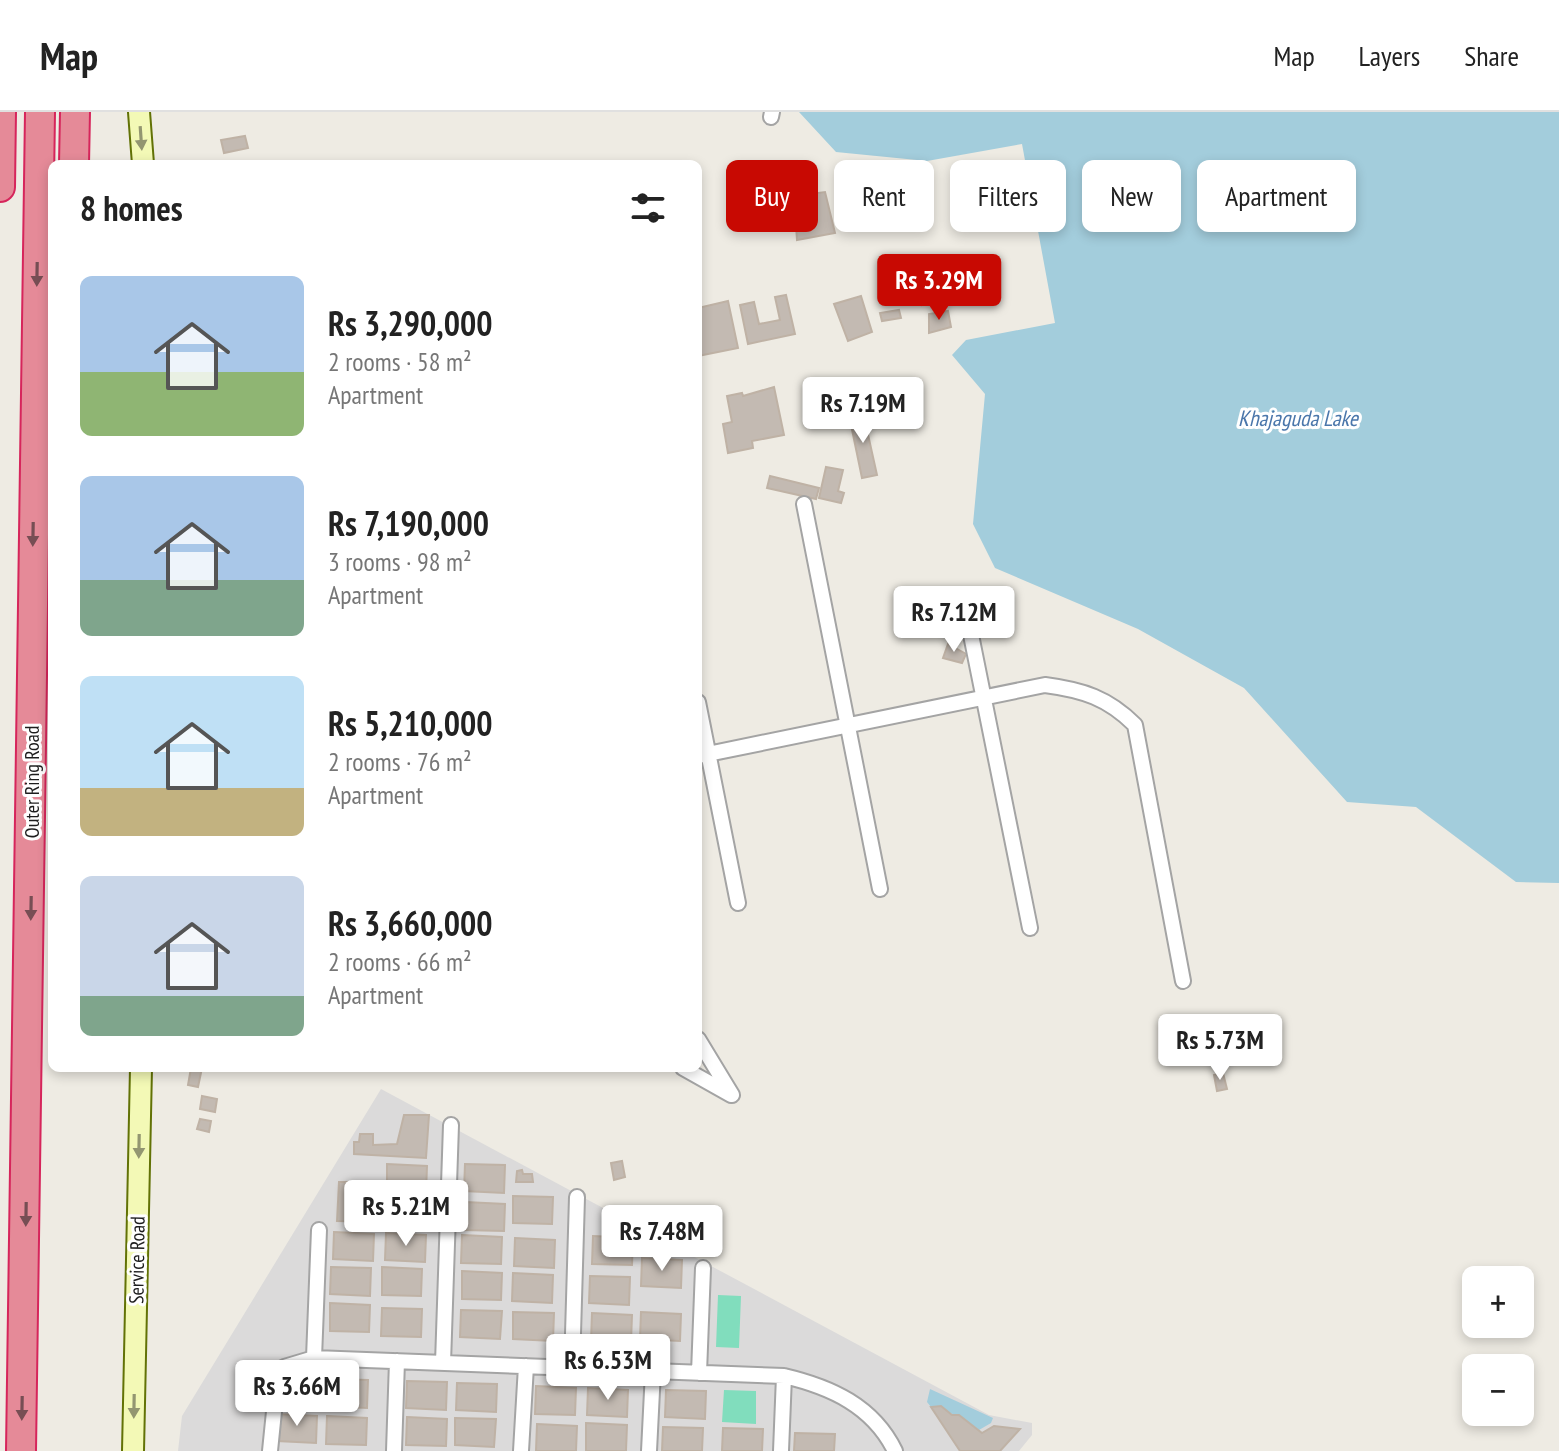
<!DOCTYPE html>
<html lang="en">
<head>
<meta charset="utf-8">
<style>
  :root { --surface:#fff; --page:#f6f6f6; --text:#222; --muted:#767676; --line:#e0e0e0; --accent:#c80902 }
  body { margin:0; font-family:"PT Sans Narrow",sans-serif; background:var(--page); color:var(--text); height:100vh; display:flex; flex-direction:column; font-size:30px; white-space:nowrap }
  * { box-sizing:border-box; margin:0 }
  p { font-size:26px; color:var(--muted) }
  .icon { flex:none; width:44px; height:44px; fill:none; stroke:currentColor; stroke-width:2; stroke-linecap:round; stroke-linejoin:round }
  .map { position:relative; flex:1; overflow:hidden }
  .drawer { position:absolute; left:48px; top:48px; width:654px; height:912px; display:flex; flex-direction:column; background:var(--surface); border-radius:12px; box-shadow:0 4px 12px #0003 }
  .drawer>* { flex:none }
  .hud { position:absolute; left:726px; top:48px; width:712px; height:72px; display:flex; gap:16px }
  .buttons { position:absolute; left:1462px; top:1154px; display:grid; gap:16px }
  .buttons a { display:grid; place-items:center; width:72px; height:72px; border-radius:12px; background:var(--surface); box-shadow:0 4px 12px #0003; font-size:40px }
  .price { position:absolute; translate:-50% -68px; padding:0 18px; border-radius:8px; background:#fff; color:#222; font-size:26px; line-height:52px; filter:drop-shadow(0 2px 4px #0008) }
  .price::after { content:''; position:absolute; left:50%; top:48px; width:24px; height:18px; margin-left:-12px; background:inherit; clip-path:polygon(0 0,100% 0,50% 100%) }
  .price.on { background:var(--accent); color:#fff }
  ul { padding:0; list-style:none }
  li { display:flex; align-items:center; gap:24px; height:200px; padding:0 32px }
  li span { display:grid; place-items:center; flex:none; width:224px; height:160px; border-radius:12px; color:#555 }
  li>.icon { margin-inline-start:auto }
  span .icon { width:96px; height:96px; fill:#fffc; stroke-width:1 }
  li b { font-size:34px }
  h2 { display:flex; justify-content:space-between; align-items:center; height:96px; padding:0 32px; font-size:34px }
  .chip { padding:0 28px; border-radius:12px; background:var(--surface); box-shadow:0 4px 12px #0003; font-size:28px; line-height:72px }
  .chip.on { background:var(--accent); color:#fff }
  header { display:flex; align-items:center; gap:48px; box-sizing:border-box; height:112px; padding:0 40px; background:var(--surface); border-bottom:2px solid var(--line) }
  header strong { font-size:38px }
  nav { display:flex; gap:44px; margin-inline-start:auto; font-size:28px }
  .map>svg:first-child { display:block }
</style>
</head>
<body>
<header>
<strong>Map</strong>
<nav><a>Map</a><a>Layers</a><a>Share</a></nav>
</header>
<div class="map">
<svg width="1559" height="1339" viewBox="0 0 1559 1339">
  <rect width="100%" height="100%" fill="#eeebe3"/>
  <path fill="#dbdada" d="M 381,977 L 989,1303 L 1032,1311 L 1032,1323 L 1019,1339 L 178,1339 L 182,1304 Z"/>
  <path fill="#81ddbd" d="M 718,1183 L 741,1184 L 739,1236 L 716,1235 Z
    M 724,1278 L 756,1279 L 756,1312 L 722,1310 Z"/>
  <path fill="#a3cddc" d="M 799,0 L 1559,0 L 1559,771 L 1516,770 L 1416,695 L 1347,690 L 1244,576 L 1138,517 L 995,456 L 973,412 L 985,282 L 952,243 L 966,228 L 1055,211 L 1022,32 L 927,49 L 836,40 Z
    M 930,1277 L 993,1306 L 991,1311 L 979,1318 L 959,1303 C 948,1303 943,1294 931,1295 L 927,1290 Z"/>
  <path fill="#c3bab2" stroke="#bfb2a5" stroke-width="2" d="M 245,24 L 248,36 L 224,41 L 221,28 Z
    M 825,80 L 835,121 L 797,128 L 794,84 Z
    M 917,165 L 945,168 L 948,186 L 922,193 Z
    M 898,174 L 897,187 L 882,190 L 881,177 Z
    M 786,183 L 795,222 L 748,232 L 740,193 L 754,190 L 759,212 L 780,208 L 775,185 Z
    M 861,184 L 872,220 L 848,229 L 834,192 Z
    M 728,189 L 738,236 L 698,244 L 698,196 Z
    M 899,198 L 901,206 L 882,209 L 880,201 Z
    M 948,199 L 951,215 L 929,221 L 929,202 Z
    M 774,275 L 784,323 L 752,329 L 753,336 L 728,341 L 723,312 L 732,310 L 727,284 L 742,281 L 743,284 Z
    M 863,300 L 877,363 L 862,366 L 849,303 Z
    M 826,355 L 843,358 L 838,379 L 844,381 L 841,391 L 819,386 Z
    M 770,364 L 819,376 L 816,387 L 767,376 Z
    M 948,532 L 966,542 L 962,551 L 943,546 Z
    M 191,956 L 202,956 L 198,975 L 188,973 Z
    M 1223,961 L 1227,977 L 1217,979 L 1214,963 Z
    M 202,984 L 217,987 L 215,1000 L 200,997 Z
    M 404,1003 L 429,1003 L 426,1046 L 354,1042 L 354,1030 L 359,1030 L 360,1022 L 373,1022 L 373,1033 L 397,1032 Z
    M 200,1007 L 211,1009 L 209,1020 L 197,1017 Z
    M 622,1049 L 625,1065 L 614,1068 L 611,1051 Z
    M 387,1052 L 427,1054 L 426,1081 L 387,1080 Z
    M 465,1052 L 505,1053 L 504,1081 L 464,1079 Z
    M 522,1058 L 523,1062 L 532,1062 L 533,1070 L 516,1070 L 517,1059 Z
    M 339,1070 L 377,1070 L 376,1110 L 337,1109 Z
    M 513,1084 L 553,1085 L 552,1112 L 513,1111 Z
    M 384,1086 L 424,1088 L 423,1115 L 383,1114 Z
    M 465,1090 L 505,1092 L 504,1119 L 464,1118 Z
    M 334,1120 L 374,1122 L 373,1149 L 333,1147 Z
    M 386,1121 L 426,1123 L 425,1150 L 385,1148 Z
    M 462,1123 L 502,1125 L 501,1152 L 461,1151 Z
    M 593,1124 L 633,1126 L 632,1153 L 592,1152 Z
    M 515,1126 L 555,1128 L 554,1156 L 514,1154 Z
    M 642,1146 L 682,1148 L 681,1176 L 641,1174 Z
    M 331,1155 L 371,1156 L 370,1184 L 330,1182 Z
    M 382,1155 L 422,1157 L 421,1184 L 382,1183 Z
    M 462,1159 L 502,1161 L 501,1188 L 462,1187 Z
    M 513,1161 L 553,1163 L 552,1191 L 512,1189 Z
    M 590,1164 L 630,1165 L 629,1193 L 589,1191 Z
    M 330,1191 L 370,1193 L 369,1220 L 330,1219 Z
    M 382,1196 L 422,1197 L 421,1225 L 381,1224 Z
    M 461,1198 L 502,1199 L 500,1227 L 460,1225 Z
    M 513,1200 L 554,1201 L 553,1229 L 513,1227 Z
    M 641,1200 L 681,1202 L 680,1229 L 640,1227 Z
    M 592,1201 L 632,1203 L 631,1230 L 591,1229 Z
    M 279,1266 L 320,1268 L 318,1296 L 279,1294 Z
    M 328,1267 L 368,1268 L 367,1296 L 327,1294 Z
    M 407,1269 L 447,1270 L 446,1298 L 406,1296 Z
    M 457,1271 L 497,1272 L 496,1300 L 456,1298 Z
    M 536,1274 L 576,1276 L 575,1303 L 535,1302 Z
    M 588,1276 L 628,1278 L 627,1305 L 587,1303 Z
    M 666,1278 L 706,1279 L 705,1307 L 665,1305 Z
    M 941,1294 L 952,1303 L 959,1303 L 982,1321 L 994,1314 L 1020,1317 L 1000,1339 L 960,1339 L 931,1295 Z
    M 277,1302 L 317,1304 L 316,1331 L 277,1329 Z
    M 327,1304 L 367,1306 L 366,1333 L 326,1332 Z
    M 407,1305 L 447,1307 L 446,1334 L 406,1333 Z
    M 455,1306 L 496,1307 L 494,1335 L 455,1333 Z
    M 586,1311 L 627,1313 L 626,1339 L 586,1339 Z
    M 537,1312 L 577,1314 L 576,1339 L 536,1339 Z
    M 663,1315 L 703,1316 L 702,1339 L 662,1339 Z
    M 723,1316 L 763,1317 L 762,1339 L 722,1339 Z
    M 795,1321 L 835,1322 L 834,1339 L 794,1339 Z"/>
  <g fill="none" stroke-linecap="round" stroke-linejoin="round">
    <defs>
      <path id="street" d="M 771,5 L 772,0
        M 804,392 L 880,777
        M 966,498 L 1030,816
        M 698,590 L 738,791
        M 698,644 L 1045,573 C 1083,578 1108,586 1135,613 L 1183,869
        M 698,927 L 732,983
        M 683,956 L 731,983
        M 314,1246 L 319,1118
        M 443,1251 L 451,1013
        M 572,1256 L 577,1085
        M 699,1261 L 703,1156
        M 270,1339 L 277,1270 L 284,1255 L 314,1246 L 784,1264 C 831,1275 873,1294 895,1339
        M 394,1339 L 397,1249
        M 521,1339 L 526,1254
        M 649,1339 L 653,1259
        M 781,1339 L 784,1264"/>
      <path id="secondary" d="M 139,0 L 143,52
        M 133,1339 L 141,956"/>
      <path id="highway" d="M 74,52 L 75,0
        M 0,75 L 1,0
        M 21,1339 L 40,0"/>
    </defs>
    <use href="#street" stroke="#a4a4a4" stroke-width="18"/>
    <use href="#secondary" stroke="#627206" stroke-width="24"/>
    <use href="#highway" stroke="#d6255b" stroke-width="32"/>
    <use href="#street" stroke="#fff" stroke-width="14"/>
    <use href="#secondary" stroke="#f3f9b6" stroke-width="20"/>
    <use href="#highway" stroke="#e58a98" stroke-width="28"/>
  </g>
  <defs><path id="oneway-solid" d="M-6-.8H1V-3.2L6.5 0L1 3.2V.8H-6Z" transform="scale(2)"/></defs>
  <g fill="#939671">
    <use href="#oneway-solid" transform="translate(141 26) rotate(86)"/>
    <use href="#oneway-solid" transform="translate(139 1034) rotate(91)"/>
    <use href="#oneway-solid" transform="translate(134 1294) rotate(91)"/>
  </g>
  <g fill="#774e54">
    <use href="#oneway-solid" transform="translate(37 162) rotate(91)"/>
    <use href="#oneway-solid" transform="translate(33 422) rotate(91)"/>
    <use href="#oneway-solid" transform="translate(31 796) rotate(91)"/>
    <use href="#oneway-solid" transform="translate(26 1102) rotate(91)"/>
    <use href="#oneway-solid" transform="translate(22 1296) rotate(91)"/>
  </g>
  <g text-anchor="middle" stroke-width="6" stroke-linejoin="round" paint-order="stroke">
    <g font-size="20" fill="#1d1d1d" stroke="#fff">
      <text transform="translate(32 670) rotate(-90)" y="7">Outer Ring Road</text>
      <text transform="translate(137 1148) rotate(-89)" y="7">Service Road</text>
    </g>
    <g font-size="22" font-style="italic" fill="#4b77ab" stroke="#fff">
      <text x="1298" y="314">Khajaguda Lake</text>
    </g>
  </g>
</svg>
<div class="buttons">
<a>+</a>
<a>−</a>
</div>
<b class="price on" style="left:939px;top:210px">Rs 3.29M</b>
<b class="price" style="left:863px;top:333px">Rs 7.19M</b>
<b class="price" style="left:954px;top:542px">Rs 7.12M</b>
<b class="price" style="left:1220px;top:970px">Rs 5.73M</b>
<b class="price" style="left:406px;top:1136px">Rs 5.21M</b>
<b class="price" style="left:662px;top:1161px">Rs 7.48M</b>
<b class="price" style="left:608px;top:1290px">Rs 6.53M</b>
<b class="price" style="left:297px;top:1316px">Rs 3.66M</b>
<div class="hud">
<a class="chip on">Buy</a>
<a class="chip">Rent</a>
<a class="chip">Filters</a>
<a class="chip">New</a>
<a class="chip">Apartment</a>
</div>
<section class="drawer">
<h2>8 homes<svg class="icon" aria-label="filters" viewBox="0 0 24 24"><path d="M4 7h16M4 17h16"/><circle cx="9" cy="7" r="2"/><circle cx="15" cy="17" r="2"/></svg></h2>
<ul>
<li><span style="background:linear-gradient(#a9c7e8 60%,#8fb573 0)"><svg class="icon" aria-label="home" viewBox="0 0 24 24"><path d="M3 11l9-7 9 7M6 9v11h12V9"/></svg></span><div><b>Rs 3,290,000</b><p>2 rooms · 58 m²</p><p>Apartment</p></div></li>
<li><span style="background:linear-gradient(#a9c7e8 65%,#7fa58c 0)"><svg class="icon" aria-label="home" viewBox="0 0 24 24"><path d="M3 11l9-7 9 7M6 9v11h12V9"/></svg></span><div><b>Rs 7,190,000</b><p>3 rooms · 98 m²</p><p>Apartment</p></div></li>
<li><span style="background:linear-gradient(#bfe0f5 70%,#c2b280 0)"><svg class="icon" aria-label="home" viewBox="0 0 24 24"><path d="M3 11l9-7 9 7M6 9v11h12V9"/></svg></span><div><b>Rs 5,210,000</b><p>2 rooms · 76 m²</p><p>Apartment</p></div></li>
<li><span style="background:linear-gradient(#c9d6e8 75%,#7fa58c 0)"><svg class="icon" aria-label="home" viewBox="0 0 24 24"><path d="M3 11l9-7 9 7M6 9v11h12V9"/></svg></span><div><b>Rs 3,660,000</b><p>2 rooms · 66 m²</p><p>Apartment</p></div></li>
</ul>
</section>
</div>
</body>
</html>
